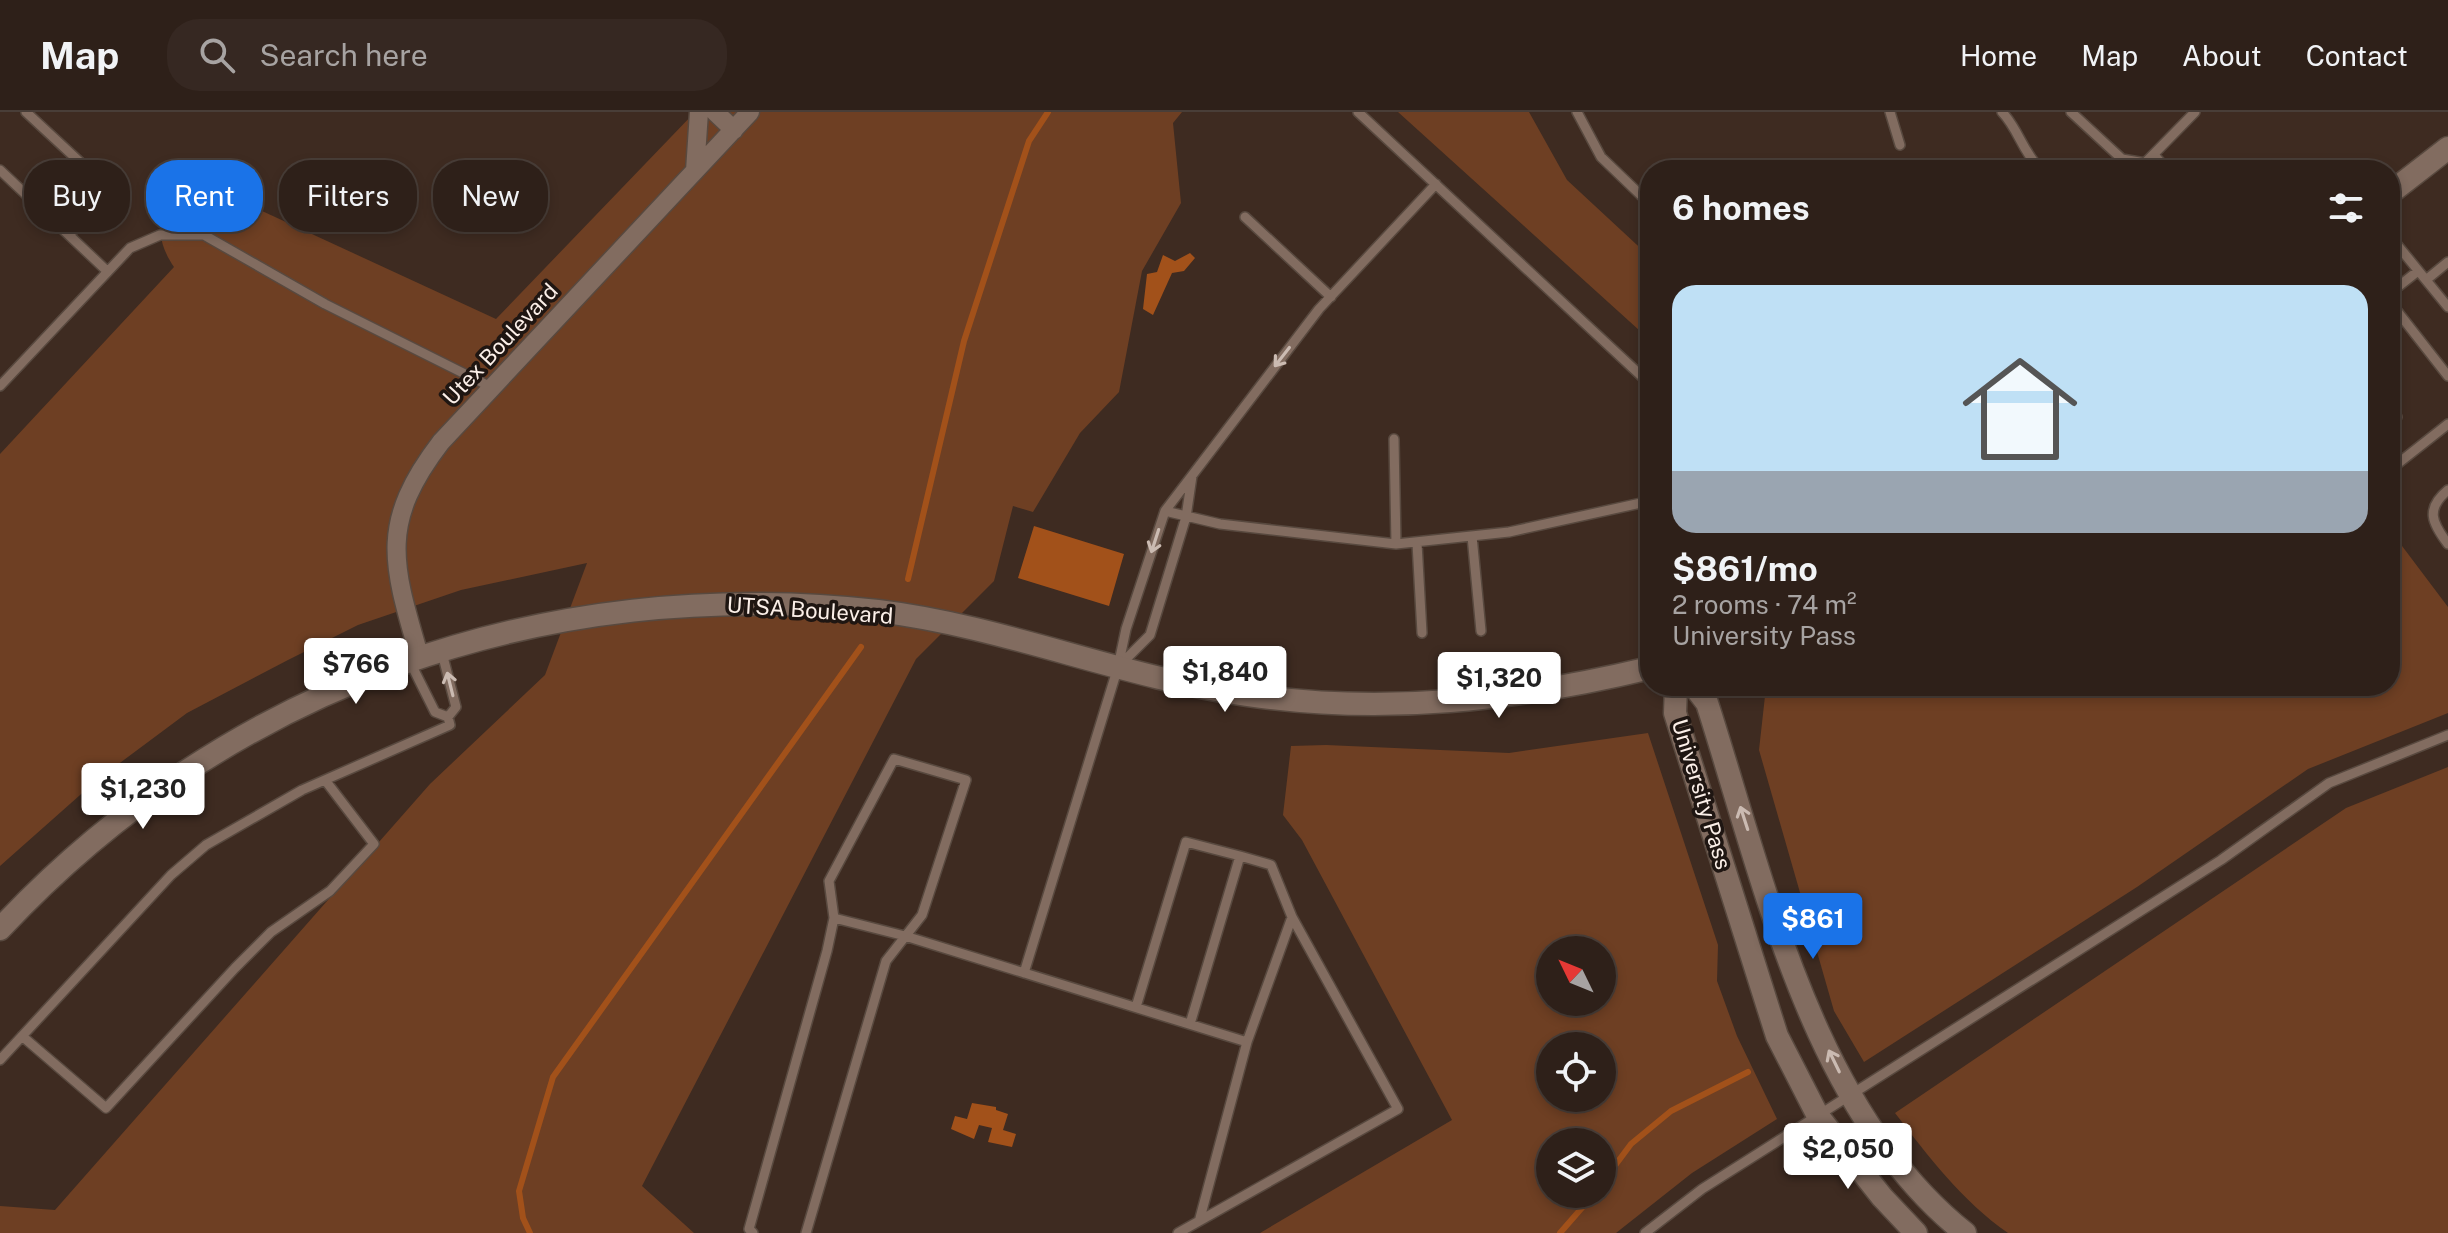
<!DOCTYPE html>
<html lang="en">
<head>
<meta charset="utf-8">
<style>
  :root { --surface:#2e2019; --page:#362822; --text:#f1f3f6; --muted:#a7a3a2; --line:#493e38; --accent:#1a73e8 }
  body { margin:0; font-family:"Public Sans",sans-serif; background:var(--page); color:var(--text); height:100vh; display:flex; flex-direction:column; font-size:30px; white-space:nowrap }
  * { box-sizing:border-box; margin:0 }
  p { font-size:26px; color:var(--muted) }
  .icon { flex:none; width:44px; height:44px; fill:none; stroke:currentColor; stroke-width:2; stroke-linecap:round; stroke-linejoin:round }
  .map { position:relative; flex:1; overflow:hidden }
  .details { position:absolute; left:1640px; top:48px; width:760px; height:536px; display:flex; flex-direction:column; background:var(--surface); border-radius:32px; box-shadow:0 4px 12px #0003,0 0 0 2px var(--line) }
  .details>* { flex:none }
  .guide { position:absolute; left:24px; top:48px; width:760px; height:72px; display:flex; gap:16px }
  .needle { width:52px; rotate:313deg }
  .fabs { position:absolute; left:1536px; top:824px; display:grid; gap:16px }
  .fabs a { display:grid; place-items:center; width:80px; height:80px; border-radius:50%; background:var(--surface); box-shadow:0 4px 12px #0003,0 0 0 2px var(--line); font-size:40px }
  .price { position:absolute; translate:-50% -68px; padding:0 18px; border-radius:8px; background:#fff; color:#222; font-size:26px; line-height:52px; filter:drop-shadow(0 2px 4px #0008) }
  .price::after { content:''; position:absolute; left:50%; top:48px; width:24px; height:18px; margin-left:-12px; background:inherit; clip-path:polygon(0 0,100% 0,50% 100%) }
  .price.on { background:var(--accent); color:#fff }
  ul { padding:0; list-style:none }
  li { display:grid; align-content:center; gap:16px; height:424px; padding:0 32px }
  li span { display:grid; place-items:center; height:248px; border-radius:24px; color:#555 }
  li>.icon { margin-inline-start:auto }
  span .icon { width:144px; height:144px; fill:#fffc; stroke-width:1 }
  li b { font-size:34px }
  h2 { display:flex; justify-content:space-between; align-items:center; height:96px; padding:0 32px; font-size:34px }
  .chip { padding:0 28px; border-radius:32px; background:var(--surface); box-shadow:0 4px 12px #0003,0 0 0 2px var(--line); font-size:28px; line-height:72px }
  .chip.on { background:var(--accent); color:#fff }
  header { display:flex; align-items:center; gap:48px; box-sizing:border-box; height:112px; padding:0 40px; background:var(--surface); border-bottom:2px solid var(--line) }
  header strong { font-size:38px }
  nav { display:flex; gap:44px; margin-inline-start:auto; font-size:28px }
  .search { width:560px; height:72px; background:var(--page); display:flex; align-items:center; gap:20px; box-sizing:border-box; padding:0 28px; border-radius:32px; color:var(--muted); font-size:30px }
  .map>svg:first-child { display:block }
</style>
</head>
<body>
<header>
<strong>Map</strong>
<div class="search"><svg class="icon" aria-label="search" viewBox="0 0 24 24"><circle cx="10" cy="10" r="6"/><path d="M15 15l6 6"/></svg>Search here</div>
<nav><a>Home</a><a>Map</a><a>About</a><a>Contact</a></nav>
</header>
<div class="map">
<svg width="2448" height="1121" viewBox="0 0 2448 1121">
  <rect width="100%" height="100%" fill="#3e2b21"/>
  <path fill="#6e3f23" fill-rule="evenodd" d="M 695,0 L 1182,0 L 1173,11 L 1181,91 L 1142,159 L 1119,280 L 1080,321 L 1033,400 L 1013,394 L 994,469 L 916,547 L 642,1074 L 694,1121 L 0,1121 L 0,1094 L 55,1098 L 430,672 L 545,563 L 587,451 L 461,478 L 358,513 L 288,548 L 187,601 L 97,668 L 0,754 L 0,342 L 174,155 C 157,130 157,112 171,86 L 210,75 L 496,207 Z
    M 1398,0 L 1529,0 L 1567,68 L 1650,145 L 1650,228 Z
    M 2390,418 L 2448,495 L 2448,601 L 2308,657 L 2137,775 L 1864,950 L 1834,899 L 1759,638 L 1765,584 L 1788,574 L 2390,574 Z
    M 1648,621 L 1718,833 L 1717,869 L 1737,924 L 1777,1007 L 1692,1061 L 1616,1121 L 1260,1121 L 1452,1008 L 1302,728 L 1283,703 L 1291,634 L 1326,633 L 1509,641 ZM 1550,838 L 1602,838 L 1602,890 L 1550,890 ZM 1550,934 L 1602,934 L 1602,986 L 1550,986 ZM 1602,1030 L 1602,1082 L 1550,1082 L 1550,1030 Z
    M 2448,655 L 2448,1121 L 2008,1121 C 1963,1090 1928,1044 1895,1001 L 2346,696 Z"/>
  <path fill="#a2511a" d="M 1190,141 L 1195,146 L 1184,159 L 1172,161 L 1153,203 L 1143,197 L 1147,162 L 1157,160 L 1163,143 L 1175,149 Z
    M 1034,414 L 1124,442 L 1109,494 L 1018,466 Z
    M 972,991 L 996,995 L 996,998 L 1008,1002 L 1003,1018 L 1016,1022 L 1012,1035 L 988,1030 L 992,1016 L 979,1013 L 974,1027 L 951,1017 L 955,1004 L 967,1007 Z"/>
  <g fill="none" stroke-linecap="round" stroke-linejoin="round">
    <path stroke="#a2511a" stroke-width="6" d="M 908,467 L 964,229 L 1029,29 L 1048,0
      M 1602,1071 L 1631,1032 L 1671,999 L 1748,960
      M 530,1121 L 523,1106 L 519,1079 L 553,965 L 861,535
      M 1560,1121 L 1594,1082"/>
    <defs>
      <path id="service" d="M 26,0 L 110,78 L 69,123
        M 1358,0 L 1650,272
        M 1577,0 L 1601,45 L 1650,92
        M 1890,0 L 1900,33
        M 2002,0 C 2019,18 2022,39 2041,58
        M 2071,0 L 2122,47 L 2145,51 L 2195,0
        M 2155,44 L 2167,58
        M 0,58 L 107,159
        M 1245,105 L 1331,185
        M 2390,124 L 2448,195
        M 2426,168 L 2448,150
        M 2390,181 L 2418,159
        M 2390,190 L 2448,264
        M 0,274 L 130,136 L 160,123 L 204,123 L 325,192 L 493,276
        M 2390,296 L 2397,305
        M 1394,327 L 1396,432
        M 2390,353 L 2396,353 L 2448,312
        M 2448,378 C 2425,397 2432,411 2448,432
        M 1165,399 L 1220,412 L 1396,432 L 1509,420 L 1650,389
        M 1472,424 L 1481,519
        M 1417,431 L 1422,521
        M 442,541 L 456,595 L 448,605
        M 1118,555 L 1150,523 L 1186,405 L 1192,364
        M 1240,744 L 1271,753 L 1292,805
        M 834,806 L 905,824 L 1247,930 L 1200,1106
        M 1024,861 L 1118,555 L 1126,517 L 1165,399 L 1319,197 L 1436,72
        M 1136,895 L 1186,730 L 1240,744 L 1190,912
        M 22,924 L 106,996 L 235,856 L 271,820 L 330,779 L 374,732 L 325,668
        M 0,948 L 171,763 L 206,733 L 302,678 L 450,613 L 448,605 L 435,600 L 410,550
        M 753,1121 L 749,1117 L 827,839 L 834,806 L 829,769 L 894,647 L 966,668 L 922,803 L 886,849 L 806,1121
        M 1178,1121 L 1398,997 L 1292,805 L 1247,930
        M 1645,1121 L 1702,1077 L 2221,748 L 2329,671 L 2448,623"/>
      <path id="minor" d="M 715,0 L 734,18
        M 695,59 L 699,0
        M 419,543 C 392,451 379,411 441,330 L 750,0"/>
      <path id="tertiary" d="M 1676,574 L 1675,601 L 1777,924 L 1818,1004 L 1882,1085 L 1916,1121
        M 1694,574 L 1707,591 C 1764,768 1812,1000 1965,1121"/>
      <path id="secondary" d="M 2390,81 L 2448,36
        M 0,817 C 229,572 546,462 878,499 C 1004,514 1123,566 1248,583 C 1384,603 1517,588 1650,556"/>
    </defs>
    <use href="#service" stroke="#58493f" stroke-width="12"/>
    <use href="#minor" stroke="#58493f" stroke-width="21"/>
    <use href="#tertiary" stroke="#58493f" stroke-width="25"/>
    <use href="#secondary" stroke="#58493f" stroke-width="25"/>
    <use href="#service" stroke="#826c60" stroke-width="9"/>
    <use href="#minor" stroke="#826c60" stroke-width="18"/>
    <use href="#tertiary" stroke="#826c60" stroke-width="22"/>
    <use href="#secondary" stroke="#826c60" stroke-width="22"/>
  </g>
  <defs><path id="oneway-shaft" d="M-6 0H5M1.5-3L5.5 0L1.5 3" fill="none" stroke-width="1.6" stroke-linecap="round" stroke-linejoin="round" transform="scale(2)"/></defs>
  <g stroke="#cbbbb2">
    <use href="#oneway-shaft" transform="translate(1282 245) rotate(128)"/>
    <use href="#oneway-shaft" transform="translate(1155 429) rotate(108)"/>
    <use href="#oneway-shaft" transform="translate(450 572) rotate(-104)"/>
    <use href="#oneway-shaft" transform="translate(1744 706) rotate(-108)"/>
    <use href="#oneway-shaft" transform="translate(1834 949) rotate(-116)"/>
  </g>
  <g text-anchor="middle" stroke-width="7" stroke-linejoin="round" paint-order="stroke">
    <g font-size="22" fill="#fbefe8" stroke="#1f1612">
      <text transform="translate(500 232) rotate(-47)" y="8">Utex Boulevard</text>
      <text transform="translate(810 498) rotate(4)" y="8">UTSA Boulevard</text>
      <text transform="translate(1702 682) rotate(73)" y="8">University Pass</text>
    </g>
  </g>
</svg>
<div class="fabs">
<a><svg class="needle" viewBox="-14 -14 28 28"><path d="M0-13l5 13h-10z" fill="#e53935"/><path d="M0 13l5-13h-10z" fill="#a7a3a2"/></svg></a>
<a><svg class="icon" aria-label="locate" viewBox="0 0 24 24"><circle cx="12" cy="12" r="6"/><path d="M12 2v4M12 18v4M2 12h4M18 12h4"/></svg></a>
<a><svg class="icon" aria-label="layers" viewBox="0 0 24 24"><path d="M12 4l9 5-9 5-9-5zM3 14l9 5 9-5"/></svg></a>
</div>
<b class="price" style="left:356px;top:594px">$766</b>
<b class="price" style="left:1225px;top:602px">$1,840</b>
<b class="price" style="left:1499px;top:608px">$1,320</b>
<b class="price" style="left:143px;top:719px">$1,230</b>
<b class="price on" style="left:1813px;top:849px">$861</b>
<b class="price" style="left:1848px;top:1079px">$2,050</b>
<div class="guide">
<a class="chip">Buy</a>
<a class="chip on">Rent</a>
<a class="chip">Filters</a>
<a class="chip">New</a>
</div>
<section class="details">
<h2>6 homes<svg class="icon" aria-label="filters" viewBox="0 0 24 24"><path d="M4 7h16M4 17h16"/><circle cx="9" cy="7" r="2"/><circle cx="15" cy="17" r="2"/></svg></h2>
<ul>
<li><span style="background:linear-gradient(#bfe0f5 75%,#9aa5b1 0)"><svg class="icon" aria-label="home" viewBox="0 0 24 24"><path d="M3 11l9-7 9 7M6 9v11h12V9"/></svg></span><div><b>$861/mo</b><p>2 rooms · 74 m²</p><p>University Pass</p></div></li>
</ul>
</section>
</div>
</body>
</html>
